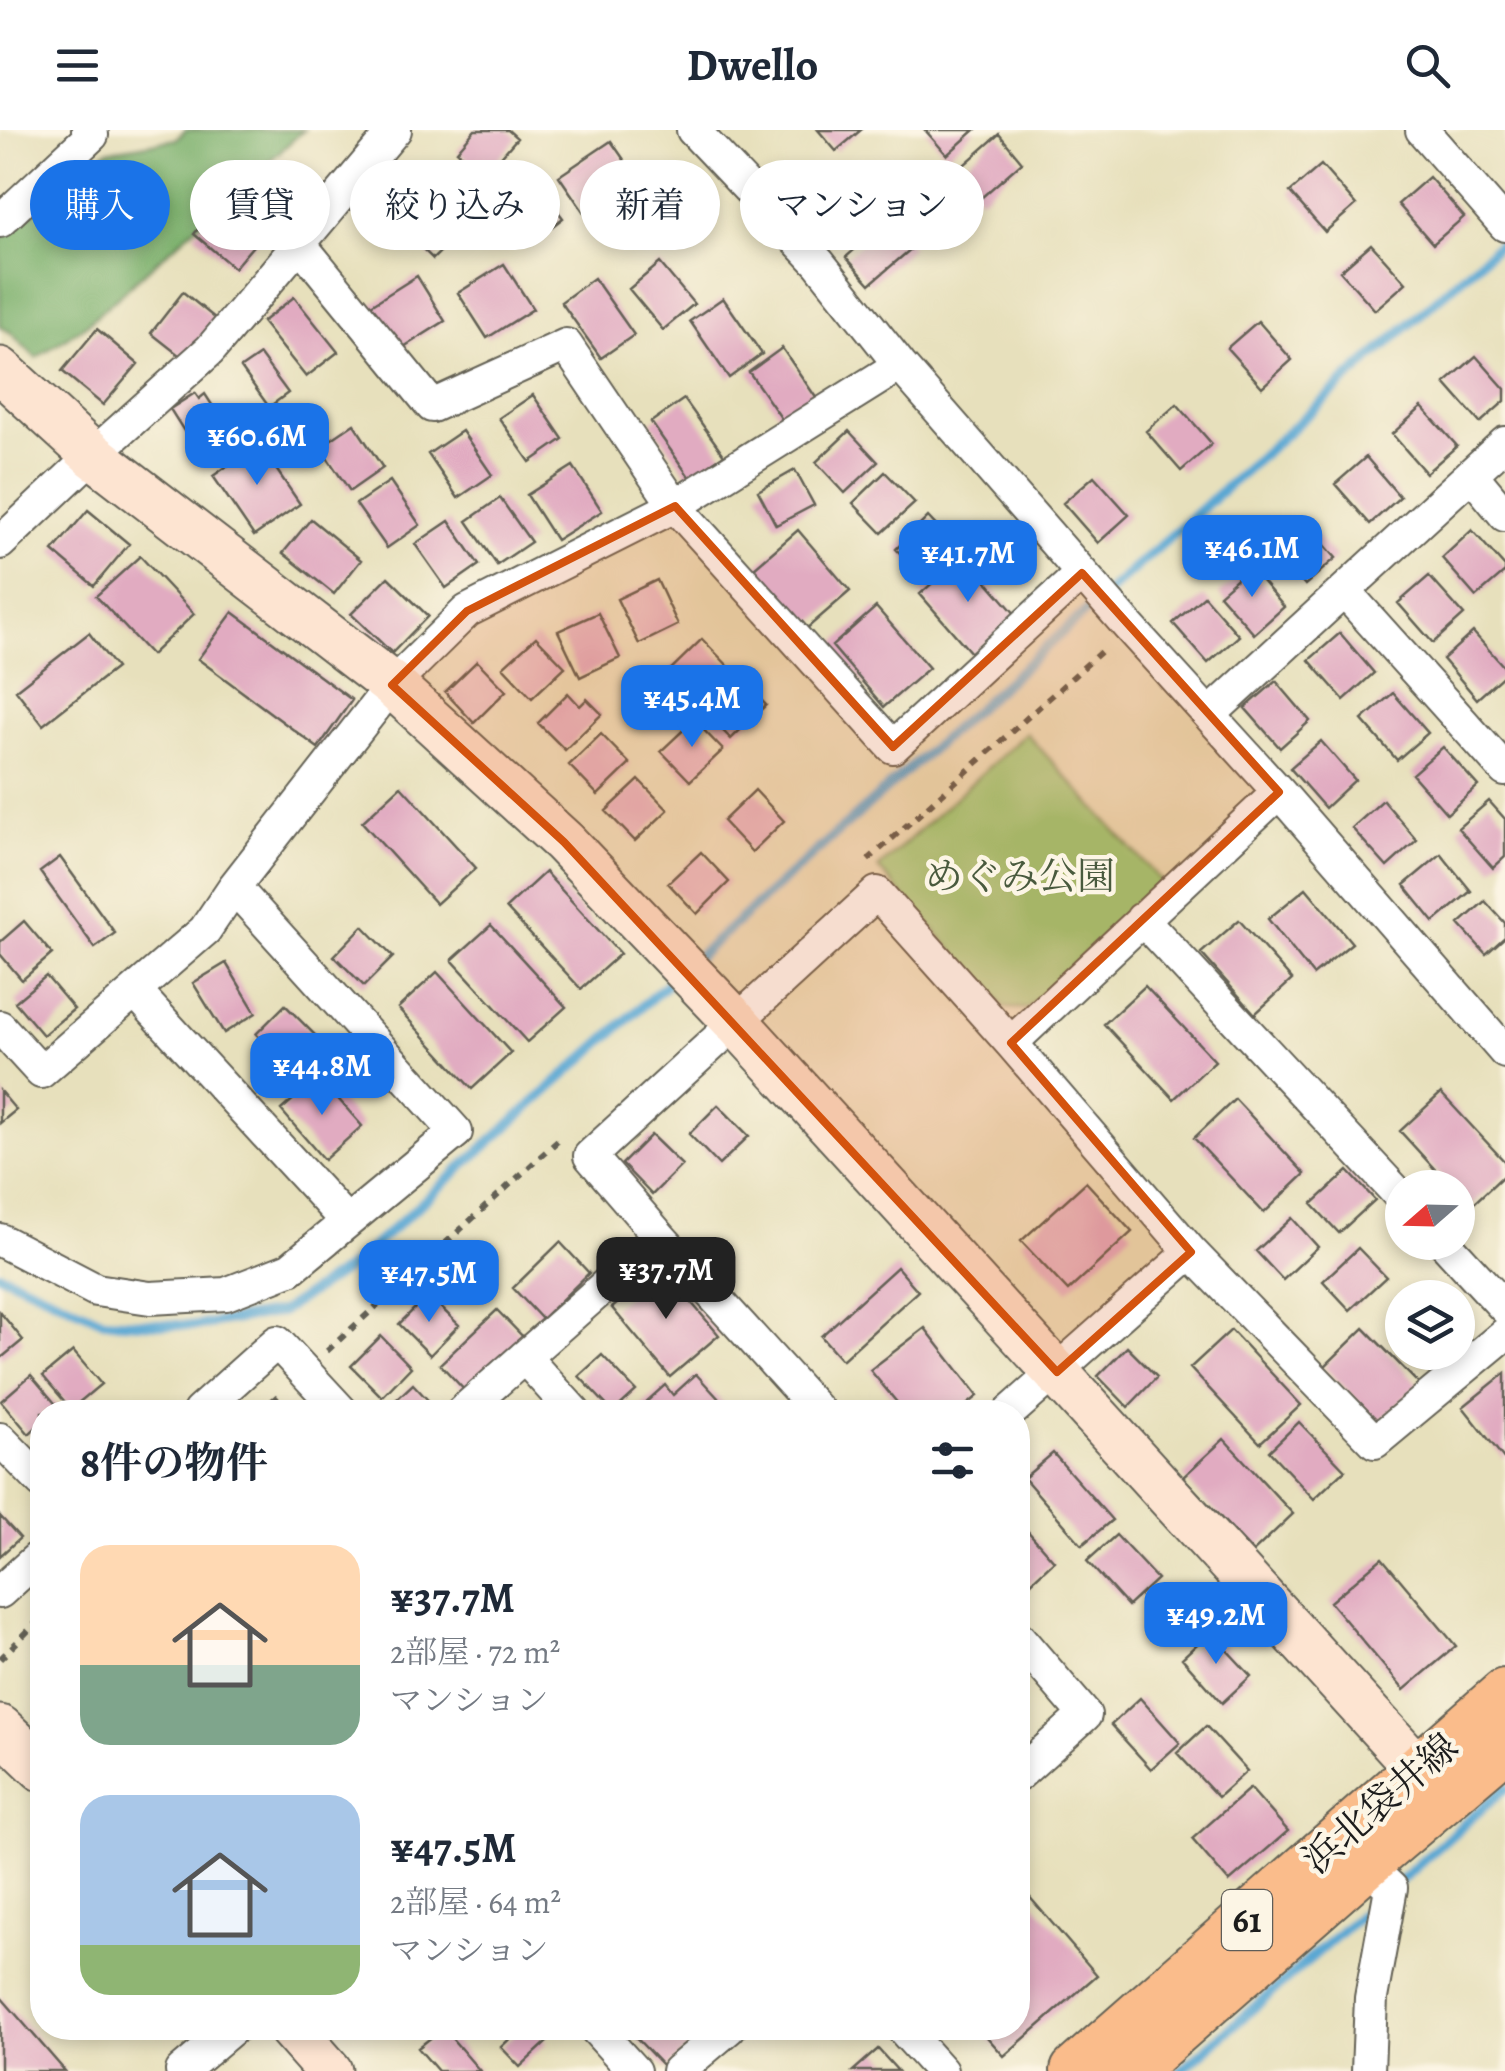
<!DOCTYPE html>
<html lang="ja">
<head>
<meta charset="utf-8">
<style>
  :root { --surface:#fff; --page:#f6f6f7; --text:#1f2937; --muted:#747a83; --accent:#1a73e8 }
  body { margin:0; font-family:Alegreya,"Noto Serif JP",serif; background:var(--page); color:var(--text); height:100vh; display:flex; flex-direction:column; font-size:38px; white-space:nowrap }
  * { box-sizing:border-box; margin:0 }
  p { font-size:32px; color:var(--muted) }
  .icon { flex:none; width:55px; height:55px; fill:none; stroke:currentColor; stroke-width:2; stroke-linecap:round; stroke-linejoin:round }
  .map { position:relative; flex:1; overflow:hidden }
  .details { position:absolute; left:30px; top:1270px; width:1000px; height:640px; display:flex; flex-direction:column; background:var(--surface); border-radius:40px; box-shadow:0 5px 15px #0003 }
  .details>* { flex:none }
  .banner { position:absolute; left:30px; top:30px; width:1000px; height:90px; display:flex; gap:20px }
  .needle { width:65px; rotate:250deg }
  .fabs { position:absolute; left:1385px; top:1040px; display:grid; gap:20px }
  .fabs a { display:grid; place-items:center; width:90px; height:90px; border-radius:50%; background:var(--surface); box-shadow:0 5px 15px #0003; font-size:50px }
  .price { position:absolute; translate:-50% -85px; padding:0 22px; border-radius:20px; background:var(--accent); color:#fff; font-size:32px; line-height:65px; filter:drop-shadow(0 2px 5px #0008) }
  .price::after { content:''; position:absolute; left:50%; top:60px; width:30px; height:22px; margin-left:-15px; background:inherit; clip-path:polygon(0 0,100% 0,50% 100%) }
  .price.active { background:#222; color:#fff }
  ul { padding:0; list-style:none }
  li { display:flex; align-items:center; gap:30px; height:250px; padding:0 50px }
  li span { display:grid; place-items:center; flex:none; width:280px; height:200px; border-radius:30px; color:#555 }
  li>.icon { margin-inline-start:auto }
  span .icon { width:120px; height:120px; fill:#fffc; stroke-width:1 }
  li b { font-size:42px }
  h2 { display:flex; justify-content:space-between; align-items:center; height:120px; padding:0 50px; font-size:42px }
  .pill { padding:0 35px; border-radius:45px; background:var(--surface); box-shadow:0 5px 15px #0003; font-size:35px; line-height:90px }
  .pill.active { background:var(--accent); color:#fff }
  header { display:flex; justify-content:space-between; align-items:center; height:130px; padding:0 50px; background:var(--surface); font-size:45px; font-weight:700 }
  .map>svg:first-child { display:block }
</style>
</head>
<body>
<header><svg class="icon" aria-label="menu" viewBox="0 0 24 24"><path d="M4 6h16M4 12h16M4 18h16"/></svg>Dwello<svg class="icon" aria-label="search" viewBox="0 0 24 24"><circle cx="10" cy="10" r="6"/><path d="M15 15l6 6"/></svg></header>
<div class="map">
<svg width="1505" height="1941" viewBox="0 0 1505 1941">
  <rect width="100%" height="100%" fill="#fcf5e5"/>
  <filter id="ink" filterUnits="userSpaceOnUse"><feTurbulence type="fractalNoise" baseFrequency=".01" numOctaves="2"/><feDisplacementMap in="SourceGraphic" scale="20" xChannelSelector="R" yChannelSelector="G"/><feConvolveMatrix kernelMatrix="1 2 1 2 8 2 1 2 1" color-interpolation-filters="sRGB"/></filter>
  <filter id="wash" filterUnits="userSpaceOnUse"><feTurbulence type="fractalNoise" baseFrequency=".0048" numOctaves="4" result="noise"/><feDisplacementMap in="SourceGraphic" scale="40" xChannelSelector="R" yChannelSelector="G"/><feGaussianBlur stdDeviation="2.25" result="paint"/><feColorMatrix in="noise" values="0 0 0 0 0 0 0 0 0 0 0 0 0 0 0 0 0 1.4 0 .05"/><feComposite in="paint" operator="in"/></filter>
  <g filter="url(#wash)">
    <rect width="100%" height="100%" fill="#e7e0bc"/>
    <path fill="#9cce7e" stroke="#5c754d" stroke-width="2.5" d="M 1026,603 L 1163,753 L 1026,879 L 1005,878 L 878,738 Z"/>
    <path fill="#7db16d" stroke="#4c6644" stroke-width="2.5" d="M 186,0 L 304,0 L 87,194 L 36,228 L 10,202 L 0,197 L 0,109 L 107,21 L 176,9 Z"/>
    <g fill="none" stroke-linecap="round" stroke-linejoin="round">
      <path stroke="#5aa7d3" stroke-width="10" d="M 694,830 L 1505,109
        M 0,1144 L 104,1191 L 196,1196 L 281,1182 L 351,1136 L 677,845
        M 1393,1757 L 1505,1658
        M 1181,1941 L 1380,1768"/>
    </g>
    <g id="blocks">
      <path fill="#e1abc1" d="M 475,0 L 508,0 L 517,8 L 485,45 L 457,21 Z
        M 818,0 L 861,0 L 836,21 Z
        M 925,0 L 975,0 L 947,25 Z
        M 999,4 L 1022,32 L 981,68 L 957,41 Z
        M 611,11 L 650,67 L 598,103 L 559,46 Z
        M 419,35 L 473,89 L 433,129 L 386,83 L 394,75 L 377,58 L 396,40 L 405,49 Z
        M 1321,35 L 1356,75 L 1325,102 L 1290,62 Z
        M 1429,47 L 1464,87 L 1433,114 L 1398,74 Z
        M 538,55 L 563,88 L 528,115 L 503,82 Z
        M 228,62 L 269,97 L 234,138 L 194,104 Z
        M 888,90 L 912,118 L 870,154 L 846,127 Z
        M 1371,114 L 1406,153 L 1375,180 L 1340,141 Z
        M 660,133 L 694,174 L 663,200 L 629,159 Z
        M 504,134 L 533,179 L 487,208 L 458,163 Z
        M 417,146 L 445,191 L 402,218 L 371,175 Z
        M 594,148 L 634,205 L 601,228 L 561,172 Z
        M 183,162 L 216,189 L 184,229 L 151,203 Z
        M 294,167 L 338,222 L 306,247 L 262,192 Z
        M 723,168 L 762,224 L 729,248 L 690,191 Z
        M 1258,191 L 1292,230 L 1262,257 L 1227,218 Z
        M 97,199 L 138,234 L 103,275 L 62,241 Z
        M 782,218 L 821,275 L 788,298 L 749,242 Z
        M 260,225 L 288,263 L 269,277 L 241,238 Z
        M 1476,226 L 1505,259 L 1505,271 L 1480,293 L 1445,253 Z
        M 195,263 L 199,269 L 205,264 L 236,312 L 204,333 L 170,279 Z
        M 533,265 L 563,309 L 530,332 L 499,288 Z
        M 684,269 L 724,325 L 690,348 L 651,292 Z
        M 1177,274 L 1212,314 L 1181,341 L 1146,301 Z
        M 1422,277 L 1457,316 L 1426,343 L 1392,304 Z
        M 354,294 L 383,338 L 350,361 L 320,317 Z
        M 462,301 L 492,345 L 458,368 L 428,324 Z
        M 849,301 L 878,332 L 845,363 L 816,332 Z
        M 266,309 L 283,334 L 276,339 L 300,374 L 254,406 L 213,346 Z
        M 1366,327 L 1400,367 L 1370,394 L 1335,354 Z
        M 573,336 L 602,381 L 556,410 L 527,365 Z
        M 795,340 L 814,375 L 776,395 L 758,361 Z
        M 885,342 L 915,373 L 882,403 L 853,373 Z
        M 1094,346 L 1129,385 L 1098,413 L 1063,373 Z
        M 390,351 L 420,395 L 387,418 L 356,374 Z
        M 500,368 L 531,412 L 497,435 L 467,391 Z
        M 88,380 L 129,414 L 94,456 L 53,421 Z
        M 928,387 L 957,418 L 925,449 L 896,419 Z
        M 1301,388 L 1336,428 L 1305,455 L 1271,415 Z
        M 311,389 L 361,430 L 334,464 L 283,423 Z
        M 449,391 L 479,435 L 446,458 L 415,414 Z
        M 798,400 L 850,461 L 805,500 L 753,439 Z
        M 1472,400 L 1505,437 L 1505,442 L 1476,467 L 1442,428 Z
        M 964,425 L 1017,486 L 972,524 L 920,464 Z
        M 140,426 L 194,484 L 151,525 L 96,466 Z
        M 1250,437 L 1284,477 L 1254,504 L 1219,464 Z
        M 1429,446 L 1464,485 L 1433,513 L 1398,473 Z
        M 388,447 L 428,486 L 392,523 L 351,484 Z
        M 657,450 L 678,495 L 639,514 L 617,469 Z
        M 1204,466 L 1239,506 L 1208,533 L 1173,493 Z
        M 876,477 L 929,538 L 884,577 L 832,516 Z
        M 233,482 L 352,570 L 318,618 L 198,529 Z
        M 598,483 L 620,528 L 580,547 L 558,501 Z
        M 1473,502 L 1505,538 L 1505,544 L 1477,569 L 1443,529 Z
        M 89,503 L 116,538 L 43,595 L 16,560 Z
        M 1340,503 L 1374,543 L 1344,570 L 1309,530 Z
        M 536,507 L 565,537 L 532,568 L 503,537 Z
        M 702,509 L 766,575 L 731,609 L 667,543 Z
        M 477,531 L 506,561 L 474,593 L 445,562 Z
        M 1276,551 L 1310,591 L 1280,618 L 1245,578 Z
        M 568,563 L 580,576 L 587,569 L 602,584 L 565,620 L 538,593 Z
        M 1393,563 L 1428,603 L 1397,630 L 1362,590 Z
        M 694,590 L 723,620 L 690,651 L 661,621 Z
        M 601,604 L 630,634 L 598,665 L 569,635 Z
        M 1321,611 L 1355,650 L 1325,678 L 1290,638 Z
        M 1443,617 L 1478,656 L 1447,684 L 1412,644 Z
        M 639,650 L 668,680 L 635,711 L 606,681 Z
        M 401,656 L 476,738 L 436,774 L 362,692 Z
        M 755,660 L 784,691 L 752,722 L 723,691 Z
        M 1383,670 L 1417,710 L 1387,737 L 1352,698 Z
        M 1489,671 L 1505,689 L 1505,727 L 1493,738 L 1458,698 Z
        M 701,722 L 729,752 L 697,784 L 668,753 Z
        M 1441,724 L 1471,761 L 1434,792 L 1404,755 Z
        M 60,727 L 115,803 L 95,818 L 40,742 Z
        M 545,742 L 620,824 L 581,859 L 506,778 Z
        M 1306,758 L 1352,813 L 1313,845 L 1268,789 Z
        M 1485,771 L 1505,793 L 1505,807 L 1486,824 L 1459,794 Z
        M 1239,790 L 1292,850 L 1255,884 L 1201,823 Z
        M 24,791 L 52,824 L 22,850 L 0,824 L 0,812 Z
        M 491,795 L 566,877 L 527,912 L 452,830 Z
        M 363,796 L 393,827 L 364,856 L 334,826 Z
        M 226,833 L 256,883 L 224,903 L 193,853 Z
        M 437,842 L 511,923 L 472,959 L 398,878 Z
        M 46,846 L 74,879 L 43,905 L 15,872 Z
        M 1145,856 L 1215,931 L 1174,969 L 1104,894 Z
        M 285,875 L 316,906 L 286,935 L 256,904 Z
        M 319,947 L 362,996 L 324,1030 L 281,980 Z
        M 0,961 L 16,980 L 0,993 Z
        M 1441,963 L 1505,1032 L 1505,1044 L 1470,1077 L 1458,1063 L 1458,1058 L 1452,1058 L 1400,1001 Z
        M 1235,969 L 1305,1044 L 1264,1083 L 1194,1008 Z
        M 718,975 L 749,1006 L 719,1035 L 689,1004 Z
        M 651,1005 L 682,1035 L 652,1065 L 622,1034 Z
        M 1348,1041 L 1375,1070 L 1339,1103 L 1312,1074 Z
        M 1086,1052 L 1132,1102 L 1068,1161 L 1021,1111 Z
        M 1292,1088 L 1318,1117 L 1283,1150 L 1256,1121 Z
        M 560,1112 L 589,1143 L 542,1189 L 513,1158 Z
        M 1358,1118 L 1386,1147 L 1350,1180 L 1323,1151 Z
        M 661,1137 L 719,1205 L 670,1247 L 612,1178 Z
        M 897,1137 L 918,1161 L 842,1230 L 821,1206 Z
        M 428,1165 L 459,1195 L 430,1225 L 399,1194 Z
        M 497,1180 L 526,1210 L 469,1265 L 440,1234 Z
        M 0,1182 L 23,1210 L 0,1229 Z
        M 925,1198 L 978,1266 L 958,1282 L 905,1282 L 870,1240 Z
        M 1364,1198 L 1419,1254 L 1379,1292 L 1324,1237 Z
        M 1231,1200 L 1301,1275 L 1260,1313 L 1190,1238 Z
        M 381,1206 L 411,1237 L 382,1267 L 351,1236 Z
        M 1127,1217 L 1157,1247 L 1128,1277 L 1098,1246 Z
        M 73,1221 L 101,1254 L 71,1279 L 43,1246 Z
        M 602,1225 L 636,1261 L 613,1282 L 579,1246 Z
        M 1505,1243 L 1505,1330 L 1463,1277 Z
        M 696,1244 L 731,1282 L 635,1282 L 665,1255 L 673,1265 Z
        M 31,1245 L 59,1278 L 53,1282 L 42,1282 L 42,1292 L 29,1304 L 1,1271 Z
        M 413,1254 L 439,1282 L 383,1282 Z
        M 1299,1292 L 1345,1340 L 1314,1369 L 1269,1321 Z
        M 1224,1309 L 1293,1384 L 1253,1422 L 1183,1347 Z
        M 1053,1323 L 1112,1390 L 1082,1415 L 1024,1348 Z
        M 0,1386 L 20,1408 L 0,1426 Z
        M 1018,1390 L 1054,1431 L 1026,1457 L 1018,1448 Z
        M 1116,1405 L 1157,1449 L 1128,1476 L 1087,1431 Z
        M 1382,1428 L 1456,1516 L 1404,1560 L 1330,1472 Z
        M 1210,1502 L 1251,1546 L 1222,1573 L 1182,1528 Z
        M 1140,1568 L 1180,1613 L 1151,1639 L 1111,1595 Z
        M 1206,1596 L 1247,1641 L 1218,1667 L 1177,1623 Z
        M 1250,1658 L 1288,1701 L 1229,1752 L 1192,1709 Z
        M 1021,1757 L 1097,1845 L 1004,1926 L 979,1898 L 1018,1898 L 1018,1760 Z
        M 0,1866 L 65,1941 L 0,1941 Z
        M 443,1898 L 480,1941 L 438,1941 L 418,1918 Z
        M 521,1898 L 533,1898 L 547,1912 L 520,1937 L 501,1917 Z
        M 627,1898 L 682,1898 L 695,1911 L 666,1939 Z
        M 878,1919 L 898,1941 L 853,1941 Z"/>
    </g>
  </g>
  <g filter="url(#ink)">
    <use href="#blocks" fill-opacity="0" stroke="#636154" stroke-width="2.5"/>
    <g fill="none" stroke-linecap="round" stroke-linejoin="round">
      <defs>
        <path id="street" d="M 693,0 L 819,133 L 900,235 L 1129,497 L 1279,662 L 1505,922
          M 1422,0 L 1505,95
          M 0,91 L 92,5 L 88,0
          M 299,113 L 432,276 L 566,215 L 675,376 L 893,617 L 1082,443
          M 1471,344 L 1505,385
          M 0,413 L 93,325 L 210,220 L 395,0
          M 1345,462 L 1505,640
          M 1209,585 L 1505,313
          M 1142,789 L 1402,1068
          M 135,861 L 347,1092
          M 0,897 L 41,942 L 205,800 L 234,757 L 392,555 L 467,481 L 675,376 L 900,235
          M 1011,913 L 1279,662
          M 0,1110 L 96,1160 L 150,1168 L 226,1164 L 290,1139 L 456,1002 L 234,757
          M 1444,1112 L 1505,1178
          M 524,1227 L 574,1282
          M 199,1282 L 277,1212 L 342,1282
          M 462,1282 L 660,1107
          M 819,1282 L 660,1107 L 590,1026 L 877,763 L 1011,913 L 1191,1122 L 1375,1312 L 1505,1204
          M 1010,1282 L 1191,1122
          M 0,1309 L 42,1352
          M 0,1462 L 42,1424
          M 1018,1507 L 1085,1585 L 1018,1645
          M 1354,1723 L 1391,1758 L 1371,1868 L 1368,1941
          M 595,1898 L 634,1941
          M 902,1898 L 941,1941
          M 182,1941 L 233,1898
          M 678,1941 L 729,1898"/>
        <path id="secondary" d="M 0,240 L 93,325 L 392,555 L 564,712 L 735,891 L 1444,1667
          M 0,1598 L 42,1638
          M 291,1898 L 329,1941"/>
        <path id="primary" d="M 1076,1941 L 1505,1564
          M 1129,1941 L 1365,1734 L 1505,1615"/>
      </defs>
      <use href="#street" stroke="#636154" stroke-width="36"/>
      <use href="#secondary" stroke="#636154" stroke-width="49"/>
      <use href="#primary" stroke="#636154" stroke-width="54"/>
      <path stroke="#636154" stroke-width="6" stroke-dasharray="8 8" stroke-linecap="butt" d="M 868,730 L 1104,519
        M 327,1221 L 562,1007
        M 260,1282 L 281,1263
        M 0,1529 L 42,1487"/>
      <use href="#street" stroke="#fff" stroke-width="32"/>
      <use href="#secondary" stroke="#fde4d1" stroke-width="45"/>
      <use href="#primary" stroke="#fabc8b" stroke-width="50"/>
    </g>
  </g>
  <path fill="#d4530e" fill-opacity="0.2" stroke="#d4530e" stroke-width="8" stroke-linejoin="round" d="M 675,376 L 893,617 L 1082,443 L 1279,662 L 1011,913 L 1191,1122 L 1057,1242 L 564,712 L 392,555 L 467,481 Z"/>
  <g text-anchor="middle" stroke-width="9" stroke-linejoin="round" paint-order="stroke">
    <rect fill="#fcf5e5" stroke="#5f5d58" stroke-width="2.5" x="1222" y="1760" width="50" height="60" rx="8"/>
    <g font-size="35" font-weight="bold" fill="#1c1c1c">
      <text x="1247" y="1802">61</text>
    </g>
    <g font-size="38" fill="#495a3e" stroke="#fcf5e5">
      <text x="1020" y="759">めぐみ公園</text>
    </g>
    <g font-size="38" fill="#1c1c1c" stroke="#fcf5e5">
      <text transform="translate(1380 1673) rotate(-41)" y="13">浜北袋井線</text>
    </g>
  </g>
</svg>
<div class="fabs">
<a><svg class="needle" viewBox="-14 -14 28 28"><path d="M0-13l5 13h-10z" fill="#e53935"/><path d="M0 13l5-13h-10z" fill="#747a83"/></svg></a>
<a><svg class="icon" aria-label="layers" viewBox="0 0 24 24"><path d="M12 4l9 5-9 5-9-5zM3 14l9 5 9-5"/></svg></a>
</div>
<b class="price" style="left:257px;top:358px">¥60.6M</b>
<b class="price" style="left:1252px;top:470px">¥46.1M</b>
<b class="price" style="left:968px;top:475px">¥41.7M</b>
<b class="price" style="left:692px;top:620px">¥45.4M</b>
<b class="price" style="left:322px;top:988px">¥44.8M</b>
<b class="price active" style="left:666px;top:1192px">¥37.7M</b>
<b class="price" style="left:429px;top:1195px">¥47.5M</b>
<b class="price" style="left:1216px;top:1537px">¥49.2M</b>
<div class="banner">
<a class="pill active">購入</a>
<a class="pill">賃貸</a>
<a class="pill">絞り込み</a>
<a class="pill">新着</a>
<a class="pill">マンション</a>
</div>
<section class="details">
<h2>8件の物件<svg class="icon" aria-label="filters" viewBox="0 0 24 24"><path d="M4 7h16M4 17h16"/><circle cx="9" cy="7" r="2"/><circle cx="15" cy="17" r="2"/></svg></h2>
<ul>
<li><span style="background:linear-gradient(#ffd9b3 60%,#7fa58c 0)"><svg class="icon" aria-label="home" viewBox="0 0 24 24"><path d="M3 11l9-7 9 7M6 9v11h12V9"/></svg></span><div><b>¥37.7M</b><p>2部屋 · 72 m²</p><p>マンション</p></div></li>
<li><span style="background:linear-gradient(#a9c7e8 75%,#8fb573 0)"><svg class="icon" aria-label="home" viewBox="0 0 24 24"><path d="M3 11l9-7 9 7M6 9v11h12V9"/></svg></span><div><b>¥47.5M</b><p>2部屋 · 64 m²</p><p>マンション</p></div></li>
</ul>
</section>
</div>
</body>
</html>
